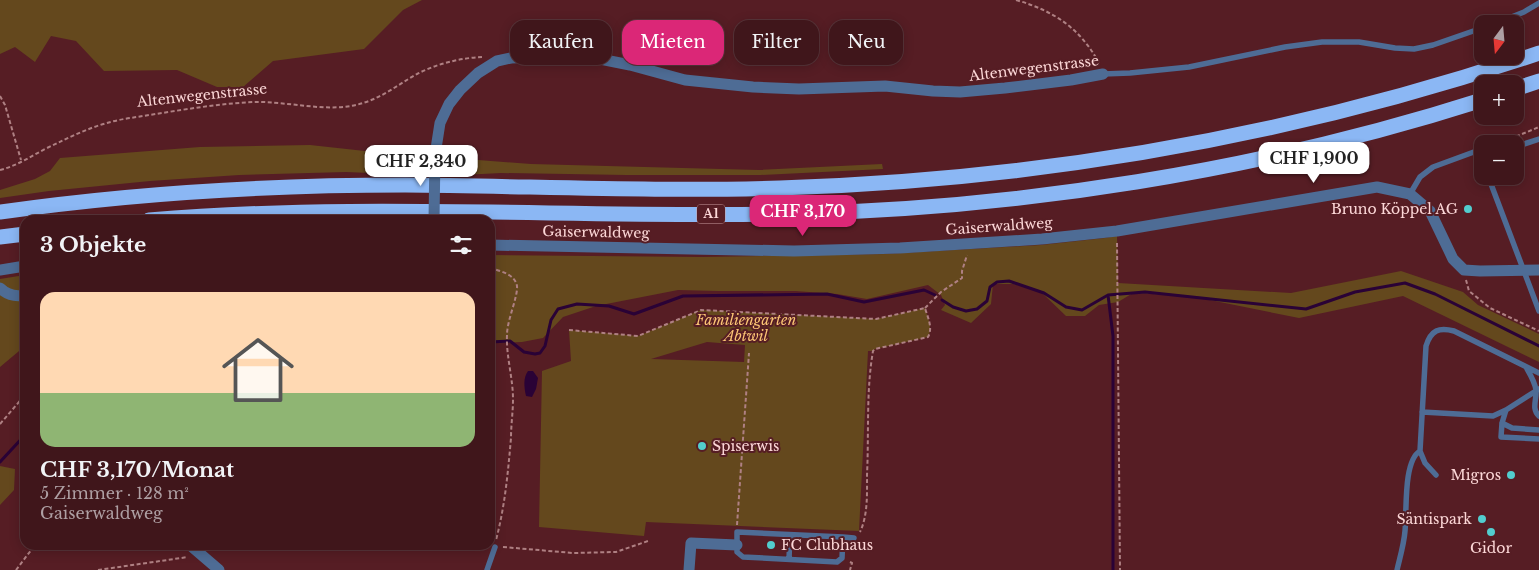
<!DOCTYPE html>
<html lang="de">
<head>
<meta charset="utf-8">
<style>
  :root { --surface:#40161b; --page:#471f24; --text:#f1f3f6; --muted:#ae9fa3; --line:#59353a; --accent:#db2777 }
  body { margin:0; font-family:"Libre Baskerville",serif; background:var(--page); color:var(--text); height:100vh; display:flex; flex-direction:column; font-size:19px; white-space:nowrap }
  * { box-sizing:border-box; margin:0 }
  p { font-size:16px; color:var(--muted) }
  .icon { flex:none; width:28px; height:28px; fill:none; stroke:currentColor; stroke-width:2; stroke-linecap:round; stroke-linejoin:round }
  .map { position:relative; flex:1; overflow:hidden }
  .panel { position:absolute; left:20px; top:215px; width:475px; height:335px; display:flex; flex-direction:column; background:var(--surface); border-radius:15px; box-shadow:0 2px 12px #0003,0 0 0 1px var(--line) }
  .panel>* { flex:none }
  .top-card { position:absolute; left:510px; top:20px; width:475px; height:45px; display:flex; gap:10px }
  .needle { width:32px; rotate:196deg }
  .tools { position:absolute; left:1474px; top:15px; display:grid; gap:10px }
  .tools a { display:grid; place-items:center; width:50px; height:50px; border-radius:10px; background:var(--surface); box-shadow:0 2px 12px #0003,0 0 0 1px var(--line); font-size:25px }
  .price { position:absolute; translate:-50% -42px; padding:0 11px; border-radius:10px; background:#fff; color:#222; font-size:16px; line-height:32px; filter:drop-shadow(0 1px 2px #0008) }
  .price::after { content:''; position:absolute; left:50%; top:30px; width:15px; height:11px; margin-left:-8px; background:inherit; clip-path:polygon(0 0,100% 0,50% 100%) }
  .price.selected { background:var(--accent); color:#fff }
  ul { padding:0; list-style:none }
  li { display:grid; align-content:center; gap:10px; height:265px; padding:0 20px }
  li span { display:grid; place-items:center; height:155px; border-radius:15px; color:#555 }
  li>.icon { margin-inline-start:auto }
  span .icon { width:90px; height:90px; fill:#fffc; stroke-width:1 }
  li b { font-size:21px }
  h2 { display:flex; justify-content:space-between; align-items:center; height:60px; padding:0 20px; font-size:21px }
  .chip { padding:0 18px; border-radius:15px; background:var(--surface); box-shadow:0 2px 12px #0003,0 0 0 1px var(--line); font-size:18px; line-height:45px }
  .chip.selected { background:var(--accent); color:#fff }
  .map>svg:first-child { display:block }
</style>
</head>
<body>
<div class="map">
<svg width="1539" height="570" viewBox="0 0 1539 570">
  <rect width="100%" height="100%" fill="#561d24"/>
  <path fill="#64481d" fill-rule="evenodd" d="M 0,0 L 422,0 L 403,10 L 364,49 L 273,61 L 243,87 L 217,87 L 177,70 L 104,71 L 76,41 L 51,36 L 35,62 L 15,47 L 0,54 Z
    M 310,145 L 438,159 L 440,157 L 531,164 L 759,170 L 882,164 L 883,169 L 760,175 L 627,175 L 501,173 L 443,176 L 346,172 L 239,175 L 150,181 L 49,191 L 0,198 L 0,190 L 35,179 L 50,171 L 60,158 L 200,147 Z
    M 1117,236 L 1118,283 L 1291,293 L 1401,271 L 1463,292 L 1478,305 L 1539,334 L 1539,362 L 1403,296 L 1299,318 L 1190,296 L 1133,293 L 1118,302 L 1099,305 L 1085,316 L 1066,316 L 1039,290 L 1013,284 L 993,284 L 991,304 L 971,323 L 941,310 L 945,305 L 941,295 L 928,285 L 867,299 L 837,294 L 795,291 L 718,291 L 678,290 L 596,306 L 563,317 L 543,338 L 522,342 L 490,343 L 490,255 L 702,257 L 886,254 L 1041,245 L 1105,238 Z
    M 25,275 L 25,346 L 0,367 L 0,279 Z
    M 925,308 C 928,318 933,328 928,337 L 875,349 L 873,351 L 868,351 L 859,531 L 646,522 L 644,536 L 539,527 L 542,371 L 571,361 L 569,330 L 638,336 L 701,310 L 876,319 ZM 707,342 L 745,345 L 744,362 L 651,359 Z
    M 0,466 L 15,469 L 14,490 L 0,505 Z"/>
  <path fill="#2a0236" d="M 528,371 L 533,371 L 538,378 L 536,389 L 532,397 L 526,396 C 524,387 523,378 528,371 Z"/>
  <g fill="none" stroke-linecap="round" stroke-linejoin="round">
    <path stroke="#2a0236" stroke-width="3" d="M 1108,295 L 1113,336 L 1113,570
      M 942,300 L 953,307 L 966,311 L 977,309 L 987,301 L 990,287 L 997,282 L 1009,281 L 1044,293 L 1066,307 L 1082,310 L 1108,295 L 1145,292 L 1306,309 L 1355,292 L 1405,283 L 1435,294 L 1539,346
      M 490,342 L 510,341 L 524,352 L 535,354 L 540,353 L 545,346 L 551,320 L 558,309 L 577,304 L 609,306 L 634,314 L 683,296 L 827,294 L 864,302 L 924,290 L 935,295
      M 0,462 L 25,435"/>
    <path stroke="#af8083" stroke-width="2" stroke-dasharray="4 2.5" stroke-linecap="butt" d="M 1016,0 C 1054,11 1080,28 1099,63
      M 0,96 L 5,105 L 21,160
      M 1498,144 L 1539,127
      M 0,170 C 16,166 30,157 45,149 C 74,135 97,123 130,118 C 170,112 212,104 254,102 C 289,101 330,114 363,103 C 383,97 399,84 417,74 C 436,64 460,58 482,57
      M 1117,243 L 1120,570
      M 490,268 C 500,271 515,274 517,286 C 518,297 507,320 507,335 C 506,356 513,378 513,399 C 513,412 511,425 511,438 C 508,472 505,506 496,540
      M 1466,280 L 1469,291 L 1490,308 L 1539,331
      M 925,308 L 941,292 L 962,278 L 962,271 L 967,255
      M 569,330 L 638,336 L 701,310 L 876,319 L 925,308 C 928,318 933,328 928,337 L 875,349 L 873,351 C 866,391 869,434 867,475 C 867,494 868,515 860,532
      M 0,424 L 25,395
      M 737,525 L 749,353
      M 503,547 L 573,553 L 616,552 L 648,541
      M 850,562 L 852,563 L 850,570
      M 16,570 L 35,545
      M 98,570 L 188,557"/>
    <path stroke="#4e6c95" stroke-width="5.5" d="M 1494,24 L 1524,12 L 1539,3
      M 1103,74 L 1130,73 L 1189,67 L 1285,47 L 1322,42 L 1359,42 L 1395,48 L 1414,49 L 1433,45 L 1482,28
      M 1515,147 L 1539,139
      M 1488,176 L 1539,311
      M 1410,194 L 1420,177 L 1433,167 L 1482,149
      M 1526,367 C 1530,374 1535,382 1536,390 C 1537,400 1531,408 1539,416
      M 1506,410 L 1502,423 L 1501,437 L 1539,439
      M 1422,412 L 1493,416 L 1506,410 L 1539,389
      M 1502,423 L 1512,428 L 1539,430
      M 1436,475 L 1425,463 L 1420,451 L 1426,346 C 1431,330 1439,327 1454,331 L 1539,373
      M 843,537 L 842,558 L 837,562 L 743,557 L 737,552 L 737,532 L 843,537 L 854,538
      M 789,559 L 790,535
      M 487,570 L 495,547
      M 1397,570 C 1400,557 1404,544 1405,531 C 1407,512 1403,461 1420,451"/>
    <path stroke="#4e6c95" stroke-width="11" d="M 435,155 L 440,123 L 449,104 L 460,90 L 478,73 L 497,61 L 511,58 L 566,56 L 595,58 L 630,65 L 685,80 L 753,87 L 799,89 L 885,86 L 933,91 L 960,92 L 1005,88 L 1071,80 L 1103,74
      M 490,245 L 794,251 L 900,248 L 1042,239 L 1117,231 L 1377,187 L 1410,194 L 1430,211 L 1453,259 L 1464,270 L 1480,271 L 1539,270
      M 0,270 L 25,266
      M 0,288 C 7,295 15,297 25,295
      M 190,545 L 219,570
      M 689,570 L 691,543 L 737,545"/>
    <path stroke="#8bb7f4" stroke-width="15" d="M 1515,89 L 1539,81
      M 0,212 C 134,193 270,185 405,185 C 530,186 655,192 780,188 C 1039,180 1294,136 1539,53
      M 149,220 C 361,202 573,218 784,214 C 1018,209 1260,171 1482,100
      M 0,237 L 25,234"/>
    <path stroke="#4e6c95" stroke-width="11" d="M 434,220 L 435,155"/>
  </g>
  <g fill="#52cdce" stroke="#561d24" stroke-width="2">
    <circle cx="1468" cy="209" r="5"/>
    <circle cx="702" cy="446" r="5"/>
    <circle cx="1511" cy="475" r="5"/>
    <circle cx="1482" cy="519" r="5"/>
    <circle cx="1491" cy="532" r="5"/>
    <circle cx="771" cy="545" r="5"/>
  </g>
  <g text-anchor="middle" stroke-width="4" stroke-linejoin="round" paint-order="stroke">
    <rect fill="#561d24" stroke="#ca9fa1" stroke-width="1" x="697" y="204.5" width="28" height="19" rx="4"/>
    <g font-size="12" font-weight="bold" fill="#fcd7d7">
      <text x="711" y="218">A1</text>
    </g>
    <g font-size="14" fill="#fcd7d7" stroke="#561d24">
      <text transform="translate(1034 68) rotate(-7)" y="5">Altenwegenstrasse</text>
      <text transform="translate(202 95) rotate(-6)" y="5">Altenwegenstrasse</text>
      <text transform="translate(999 226) rotate(-4)" y="5">Gaiserwaldweg</text>
      <text transform="translate(596 232) rotate(1)" y="5">Gaiserwaldweg</text>
    </g>
    <g font-size="14" fill="#fcd7d7" stroke="#561d24" text-anchor="end">
      <text x="1458" y="214">Bruno Köppel AG</text>
      <text x="712" y="451" text-anchor="start">Spiserwis</text>
      <text x="1501" y="480">Migros</text>
      <text x="1472" y="524">Säntispark</text>
      <text x="781" y="550" text-anchor="start">FC Clubhaus</text>
      <text x="1491" y="553" text-anchor="middle">Gidor</text>
    </g>
    <g font-size="14" font-style="italic" fill="#fcc675" stroke="#561d24">
      <text x="746" y="325">Familiengarten<tspan x="746" dy="16">Abtwil</tspan></text>
    </g>
  </g>
</svg>
<div class="tools">
<a><svg class="needle" viewBox="-14 -14 28 28"><path d="M0-13l5 13h-10z" fill="#e53935"/><path d="M0 13l5-13h-10z" fill="#ae9fa3"/></svg></a>
<a>+</a>
<a>−</a>
</div>
<b class="price" style="left:1314px;top:184px">CHF 1,900</b>
<b class="price" style="left:421px;top:187px">CHF 2,340</b>
<b class="price selected" style="left:803px;top:237px">CHF 3,170</b>
<div class="top-card">
<a class="chip">Kaufen</a>
<a class="chip selected">Mieten</a>
<a class="chip">Filter</a>
<a class="chip">Neu</a>
</div>
<section class="panel">
<h2>3 Objekte<svg class="icon" aria-label="filters" viewBox="0 0 24 24"><path d="M4 7h16M4 17h16"/><circle cx="9" cy="7" r="2"/><circle cx="15" cy="17" r="2"/></svg></h2>
<ul>
<li><span style="background:linear-gradient(#ffd9b3 65%,#8fb573 0)"><svg class="icon" aria-label="home" viewBox="0 0 24 24"><path d="M3 11l9-7 9 7M6 9v11h12V9"/></svg></span><div><b>CHF 3,170/Monat</b><p>5 Zimmer · 128 m²</p><p>Gaiserwaldweg</p></div></li>
</ul>
</section>
</div>
</body>
</html>
